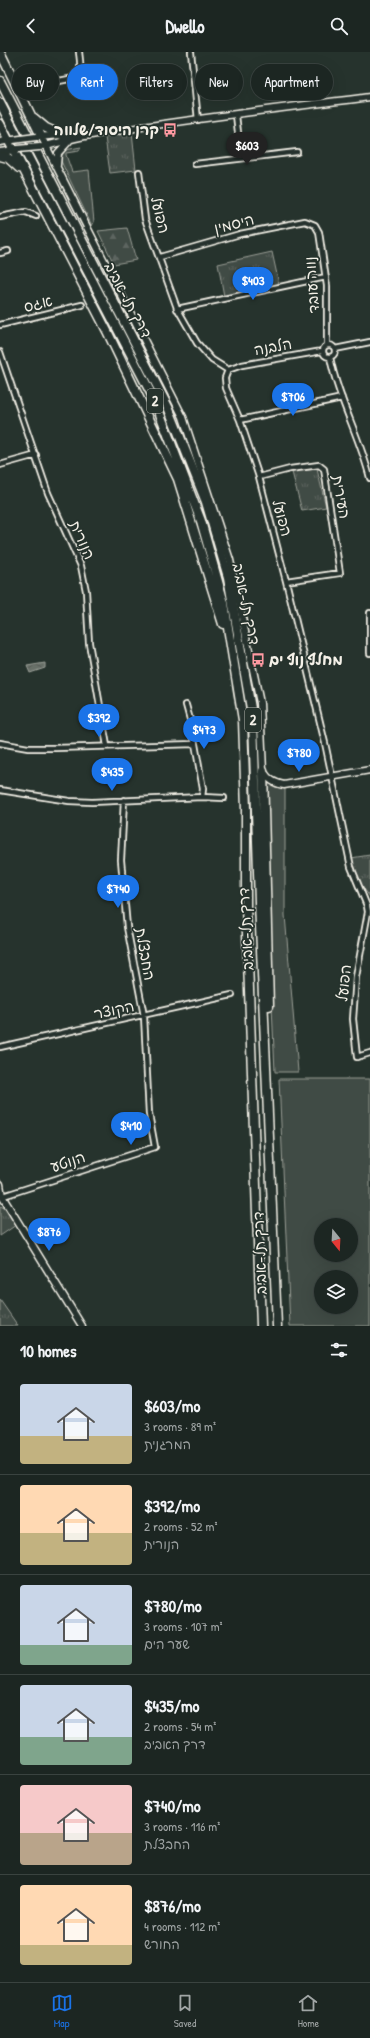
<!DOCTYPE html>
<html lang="en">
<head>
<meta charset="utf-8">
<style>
  :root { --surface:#1c2622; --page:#252e2a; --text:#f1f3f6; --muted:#a0a5a5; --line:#3a4340; --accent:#1a73e8 }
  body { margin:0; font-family:"Patrick Hand","Playpen Sans Hebrew",sans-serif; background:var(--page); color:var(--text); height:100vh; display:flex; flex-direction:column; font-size:15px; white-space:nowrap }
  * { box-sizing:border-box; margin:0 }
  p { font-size:13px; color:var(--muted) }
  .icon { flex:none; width:22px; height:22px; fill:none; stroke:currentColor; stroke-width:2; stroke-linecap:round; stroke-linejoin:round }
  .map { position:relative; height:1274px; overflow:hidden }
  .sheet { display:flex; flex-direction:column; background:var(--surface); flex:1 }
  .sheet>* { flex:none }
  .banner { position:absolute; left:12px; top:12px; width:346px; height:36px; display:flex; gap:8px }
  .needle { width:26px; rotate:162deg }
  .controls { position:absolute; left:314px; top:1166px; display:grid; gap:8px }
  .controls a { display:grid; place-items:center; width:44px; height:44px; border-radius:50%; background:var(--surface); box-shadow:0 4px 16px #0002,0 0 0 1px var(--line); font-size:20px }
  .price { position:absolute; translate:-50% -34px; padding:0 9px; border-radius:14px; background:var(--accent); color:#fff; font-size:13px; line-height:26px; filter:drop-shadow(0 1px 2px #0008) }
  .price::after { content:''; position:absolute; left:50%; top:24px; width:12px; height:9px; margin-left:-6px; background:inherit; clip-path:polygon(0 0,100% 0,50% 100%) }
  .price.current { background:#222; color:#fff }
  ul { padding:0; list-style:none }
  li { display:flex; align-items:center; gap:12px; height:100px; padding:0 20px }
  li+li { border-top:1px solid var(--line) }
  li span { display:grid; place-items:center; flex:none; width:112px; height:80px; border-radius:4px; color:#555 }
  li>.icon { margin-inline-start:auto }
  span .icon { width:48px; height:48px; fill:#fffc; stroke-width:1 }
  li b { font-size:17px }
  h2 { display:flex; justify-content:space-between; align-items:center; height:48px; padding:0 20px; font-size:17px }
  .pill { padding:0 14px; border-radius:18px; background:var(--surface); box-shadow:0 4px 16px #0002,0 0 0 1px var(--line); font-size:14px; line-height:36px }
  .pill.current { background:var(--accent); color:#fff }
  header { display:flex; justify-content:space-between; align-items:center; height:52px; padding:0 20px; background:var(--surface); font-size:18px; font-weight:800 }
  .tab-bar { display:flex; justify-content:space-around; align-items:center; height:56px; border-top:1px solid var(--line); background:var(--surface); font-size:11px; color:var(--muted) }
  .tab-bar a { display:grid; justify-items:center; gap:2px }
  .tab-bar .current { color:var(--accent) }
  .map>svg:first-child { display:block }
</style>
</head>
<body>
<header><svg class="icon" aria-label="back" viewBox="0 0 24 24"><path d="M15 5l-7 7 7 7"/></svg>Dwello<svg class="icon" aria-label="search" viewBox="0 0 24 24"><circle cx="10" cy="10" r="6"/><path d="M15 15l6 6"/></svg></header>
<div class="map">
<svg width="370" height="1274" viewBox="0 0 370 1274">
  <defs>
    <pattern id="forest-firs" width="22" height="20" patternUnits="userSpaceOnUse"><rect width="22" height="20" fill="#414b45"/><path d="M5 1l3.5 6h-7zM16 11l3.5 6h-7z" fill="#5d6560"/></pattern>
    <pattern id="park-tufts" width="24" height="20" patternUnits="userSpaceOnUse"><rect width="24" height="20" fill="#414b45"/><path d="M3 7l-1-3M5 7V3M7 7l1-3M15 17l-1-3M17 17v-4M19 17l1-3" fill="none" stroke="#5d6560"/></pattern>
    <pattern id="water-waves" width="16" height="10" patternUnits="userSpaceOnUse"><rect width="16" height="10" fill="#676f68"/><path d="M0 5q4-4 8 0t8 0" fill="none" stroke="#565a55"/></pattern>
  </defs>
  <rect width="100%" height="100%" fill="#26332d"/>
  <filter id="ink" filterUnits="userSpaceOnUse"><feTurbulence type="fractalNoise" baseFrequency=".025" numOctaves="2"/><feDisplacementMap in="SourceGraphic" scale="8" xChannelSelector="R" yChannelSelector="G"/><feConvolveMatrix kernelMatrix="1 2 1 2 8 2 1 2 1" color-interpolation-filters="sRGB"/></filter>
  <g filter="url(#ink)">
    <path fill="#414b45" stroke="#9a9e96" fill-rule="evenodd" d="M 81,95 L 79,99 L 66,101 L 66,103 L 72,120 L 89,118 L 94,170 L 92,174 L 60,107 L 65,98 Z
      M 267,730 L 285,736 L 285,863 L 298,1020 L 275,1020 L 268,865 Z
      M 279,1027 L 370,1027 L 370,1274 L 290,1274 ZM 321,1173 L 351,1173 L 351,1203 L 321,1203 ZM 321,1225 L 351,1225 L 351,1255 L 321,1255 Z"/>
    <path fill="url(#forest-firs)" stroke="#9a9e96" d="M 127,176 L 136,208 L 114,212 L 98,179 Z"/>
    <path fill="url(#park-tufts)" stroke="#9a9e96" d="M 132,81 L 136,118 L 110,121 L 105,85 Z
      M 272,200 L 279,232 L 224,244 L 218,212 Z
      M 317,417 L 326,455 L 302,459 L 292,420 Z
      M 370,803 L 370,845 L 358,829 L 351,806 Z
      M 0,1154 L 7,1157 L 16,1173 L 0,1184 Z
      M 0,1248 L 18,1274 L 0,1274 Z"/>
    <path fill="url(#water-waves)" stroke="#9fa39b" d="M 45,611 L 45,616 L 30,621 L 27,614 Z"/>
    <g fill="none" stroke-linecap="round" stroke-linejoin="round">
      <defs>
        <path id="street" d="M 191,0 L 198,68
          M 44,32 L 74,26 C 83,19 80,10 79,0
          M 236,63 L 241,106
          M 195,112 L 297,100
          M 139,120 L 145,167 L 177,256 L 197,291 L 212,308 L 228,318
          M 0,165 L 26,160 L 36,164
          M 0,201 L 8,199
          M 160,205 L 240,182 L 305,169 L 315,173 L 319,180 L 327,234 L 327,292
          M 177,257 L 326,225
          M 0,273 L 82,253
          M323 299a6 6 0 1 1 12 0a6 6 0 1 1-12 0Z
          M 335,297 L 370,290
          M 0,300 L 48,441 L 81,514 L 86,539 L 89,591 L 107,694
          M 330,305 C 338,347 360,385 370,426
          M 228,318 L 225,326 L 226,336 L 240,368 L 259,425 L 286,529 L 325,691 L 351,815 L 367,854 L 368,860 L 356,925 L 353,967 L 357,1005 L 370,1001
          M 228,318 L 242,313 L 322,299
          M 240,368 L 342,346
          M 0,413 L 36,403
          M 259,425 L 290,417 L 319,413 L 324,417 L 340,521 L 286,529
          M 370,561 L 370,601
          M 186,653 L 192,675 L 203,737 L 202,745
          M 0,691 L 28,696 L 55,696 L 195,692
          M 0,738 L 69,749 L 92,750 L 202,745 L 224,746
          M 0,995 L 232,943
          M 0,1145 L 155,1095 L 149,1062 L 144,964 L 127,875 L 121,808 L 124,748"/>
        <path id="secondary" d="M 41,84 L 183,365 L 230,508 L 260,651 L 263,719 C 269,728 274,731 284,733 L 370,718
          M 37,85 L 62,83 L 78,84
          M 0,90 L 11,88
          M 44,94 C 58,92 71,86 85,84 C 179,68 275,57 370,45
          M 0,100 L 16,98
          M 57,113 L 58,101 L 69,89
          M 0,1132 L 2,1144 L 82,1274"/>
        <path id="highway" d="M 0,0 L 41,84
          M 0,29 L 168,355 L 206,450 L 228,525 L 253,668 L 259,850 L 277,1274
          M 0,51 L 155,349 L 201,469 L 224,551 L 243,668 L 246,758 L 246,853 L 261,1274
          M 34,66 L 46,76 L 62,83
          M 0,72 L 108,281 L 178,427 L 223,572
          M 0,104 L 8,106 L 19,116
          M 263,719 L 269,954"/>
      </defs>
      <use href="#street" stroke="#f4f1e8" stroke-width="8"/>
      <use href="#secondary" stroke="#f4f1e8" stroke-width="9"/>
      <use href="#highway" stroke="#f4f1e8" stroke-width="11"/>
      <use href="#street" stroke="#26332d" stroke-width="4.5"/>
      <use href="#secondary" stroke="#26332d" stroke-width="6"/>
      <use href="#highway" stroke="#26332d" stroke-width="8"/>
      <defs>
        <path id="secondary-bridge" d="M 13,88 L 36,85
          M 17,97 L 40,95"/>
      </defs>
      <use href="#secondary-bridge" stroke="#f4f1e8" stroke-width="9" stroke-linecap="butt"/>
      <use href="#secondary-bridge" stroke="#26332d" stroke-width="6"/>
    </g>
  </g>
  <defs>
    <symbol id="bus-bare" viewBox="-9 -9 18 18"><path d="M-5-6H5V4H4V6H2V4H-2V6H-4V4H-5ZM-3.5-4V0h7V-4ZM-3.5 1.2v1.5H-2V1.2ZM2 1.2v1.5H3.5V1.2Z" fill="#ff9aa2" stroke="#26332d" stroke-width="2.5" paint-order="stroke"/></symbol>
  </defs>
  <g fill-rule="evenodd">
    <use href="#bus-bare" x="160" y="68" width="20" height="20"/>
    <use href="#bus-bare" x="248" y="598" width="20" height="20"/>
  </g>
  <g text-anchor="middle" stroke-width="3.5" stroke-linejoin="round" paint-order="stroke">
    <g fill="#26332d" stroke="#b6b8b0" stroke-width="1">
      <rect x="147" y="337" width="16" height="24" rx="3"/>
      <rect x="245" y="656" width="16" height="24" rx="3"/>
    </g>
    <g font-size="14" font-weight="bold" fill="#f4f1e8">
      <text x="155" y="354">2</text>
      <text x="253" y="673">2</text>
    </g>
    <g font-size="15" font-weight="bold" fill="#f4f1e8" stroke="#26332d" text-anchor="end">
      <text x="159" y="83">קרן היסוד/שלווה</text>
      <text x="269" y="613" text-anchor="start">מחלף נוף ים</text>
    </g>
    <g font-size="15" fill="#f4f1e8" stroke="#26332d">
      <text transform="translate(160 163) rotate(76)" y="5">הפועל</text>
      <text transform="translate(234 172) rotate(-14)" y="5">היסמין</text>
      <text transform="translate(312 233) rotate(-94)" y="5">נווה עובד</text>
      <text transform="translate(128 248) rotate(62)" y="5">דרך תל-אביב</text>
      <text transform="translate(38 252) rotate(-14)" y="5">אגס</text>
      <text transform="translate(273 295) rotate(-10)" y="5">הלבנה</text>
      <text transform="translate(341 445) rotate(80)" y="5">העירית</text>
      <text transform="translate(282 466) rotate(75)" y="5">הפועל</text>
      <text transform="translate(82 488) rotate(66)" y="5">הנורית</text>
      <text transform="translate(246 552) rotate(78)" y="5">דרך תל-אביב</text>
      <text transform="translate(246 877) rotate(-93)" y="5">דרך תל-אביב</text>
      <text transform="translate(145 902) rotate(80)" y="5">החבצלת</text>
      <text transform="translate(344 931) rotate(-84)" y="5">הפועל</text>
      <text transform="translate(114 958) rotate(-12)" y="5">הקוצר</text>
      <text transform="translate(68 1110) rotate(-18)" y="5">הנוטע</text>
      <text transform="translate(260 1201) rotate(-92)" y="5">דרך תל-אביב</text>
    </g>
  </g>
</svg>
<div class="controls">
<a><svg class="needle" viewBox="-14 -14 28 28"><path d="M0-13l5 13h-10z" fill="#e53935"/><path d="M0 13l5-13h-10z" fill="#a0a5a5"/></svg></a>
<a><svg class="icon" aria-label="layers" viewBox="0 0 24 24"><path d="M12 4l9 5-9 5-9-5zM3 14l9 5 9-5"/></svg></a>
</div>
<b class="price current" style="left:247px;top:114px">$603</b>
<b class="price" style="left:253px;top:249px">$403</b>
<b class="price" style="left:293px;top:365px">$706</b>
<b class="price" style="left:99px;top:686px">$392</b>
<b class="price" style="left:204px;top:698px">$473</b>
<b class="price" style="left:299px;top:721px">$780</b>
<b class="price" style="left:112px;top:740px">$435</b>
<b class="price" style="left:118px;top:857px">$740</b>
<b class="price" style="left:131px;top:1094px">$410</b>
<b class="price" style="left:49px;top:1200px">$876</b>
<div class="banner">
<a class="pill">Buy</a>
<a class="pill current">Rent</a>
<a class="pill">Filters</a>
<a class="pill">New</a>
<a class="pill">Apartment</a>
</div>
</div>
<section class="sheet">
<h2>10 homes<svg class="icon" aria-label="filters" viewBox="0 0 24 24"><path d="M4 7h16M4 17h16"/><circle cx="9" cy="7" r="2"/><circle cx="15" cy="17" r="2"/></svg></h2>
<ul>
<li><span style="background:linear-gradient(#c9d6e8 65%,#c2b280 0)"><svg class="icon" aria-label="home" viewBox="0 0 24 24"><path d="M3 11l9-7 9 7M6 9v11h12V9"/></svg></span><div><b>$603/mo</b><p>3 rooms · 89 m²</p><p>המרגנית</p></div></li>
<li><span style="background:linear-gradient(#ffd9b3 60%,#c2b280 0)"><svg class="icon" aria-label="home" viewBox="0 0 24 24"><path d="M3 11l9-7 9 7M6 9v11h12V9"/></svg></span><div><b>$392/mo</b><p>2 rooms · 52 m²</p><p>הנורית</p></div></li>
<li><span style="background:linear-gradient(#c9d6e8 75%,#7fa58c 0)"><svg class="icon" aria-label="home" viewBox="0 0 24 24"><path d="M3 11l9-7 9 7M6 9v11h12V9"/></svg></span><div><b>$780/mo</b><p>3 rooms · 107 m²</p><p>שער הים</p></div></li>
<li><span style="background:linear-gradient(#c9d6e8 65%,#7fa58c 0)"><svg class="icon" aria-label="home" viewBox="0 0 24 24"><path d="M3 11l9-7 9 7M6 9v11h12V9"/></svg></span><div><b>$435/mo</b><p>2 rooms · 54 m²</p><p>דרך האביב</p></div></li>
<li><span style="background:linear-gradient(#f6c9c9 60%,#b9a48a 0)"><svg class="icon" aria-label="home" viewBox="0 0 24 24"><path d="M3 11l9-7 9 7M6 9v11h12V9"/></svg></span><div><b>$740/mo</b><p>3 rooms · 116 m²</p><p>החבצלת</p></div></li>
<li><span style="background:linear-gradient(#ffd9b3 75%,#c2b280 0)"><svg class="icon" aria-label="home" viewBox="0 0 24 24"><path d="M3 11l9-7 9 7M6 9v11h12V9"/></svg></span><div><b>$876/mo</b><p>4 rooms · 112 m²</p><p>החורש</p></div></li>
</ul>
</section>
<nav class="tab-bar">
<a class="current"><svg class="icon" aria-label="map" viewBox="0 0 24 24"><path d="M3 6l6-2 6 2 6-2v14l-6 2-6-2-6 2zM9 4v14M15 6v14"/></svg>Map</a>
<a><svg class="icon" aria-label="saved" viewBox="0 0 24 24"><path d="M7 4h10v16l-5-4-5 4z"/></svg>Saved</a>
<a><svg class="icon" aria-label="home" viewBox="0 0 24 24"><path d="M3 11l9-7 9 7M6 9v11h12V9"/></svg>Home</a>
</nav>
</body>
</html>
